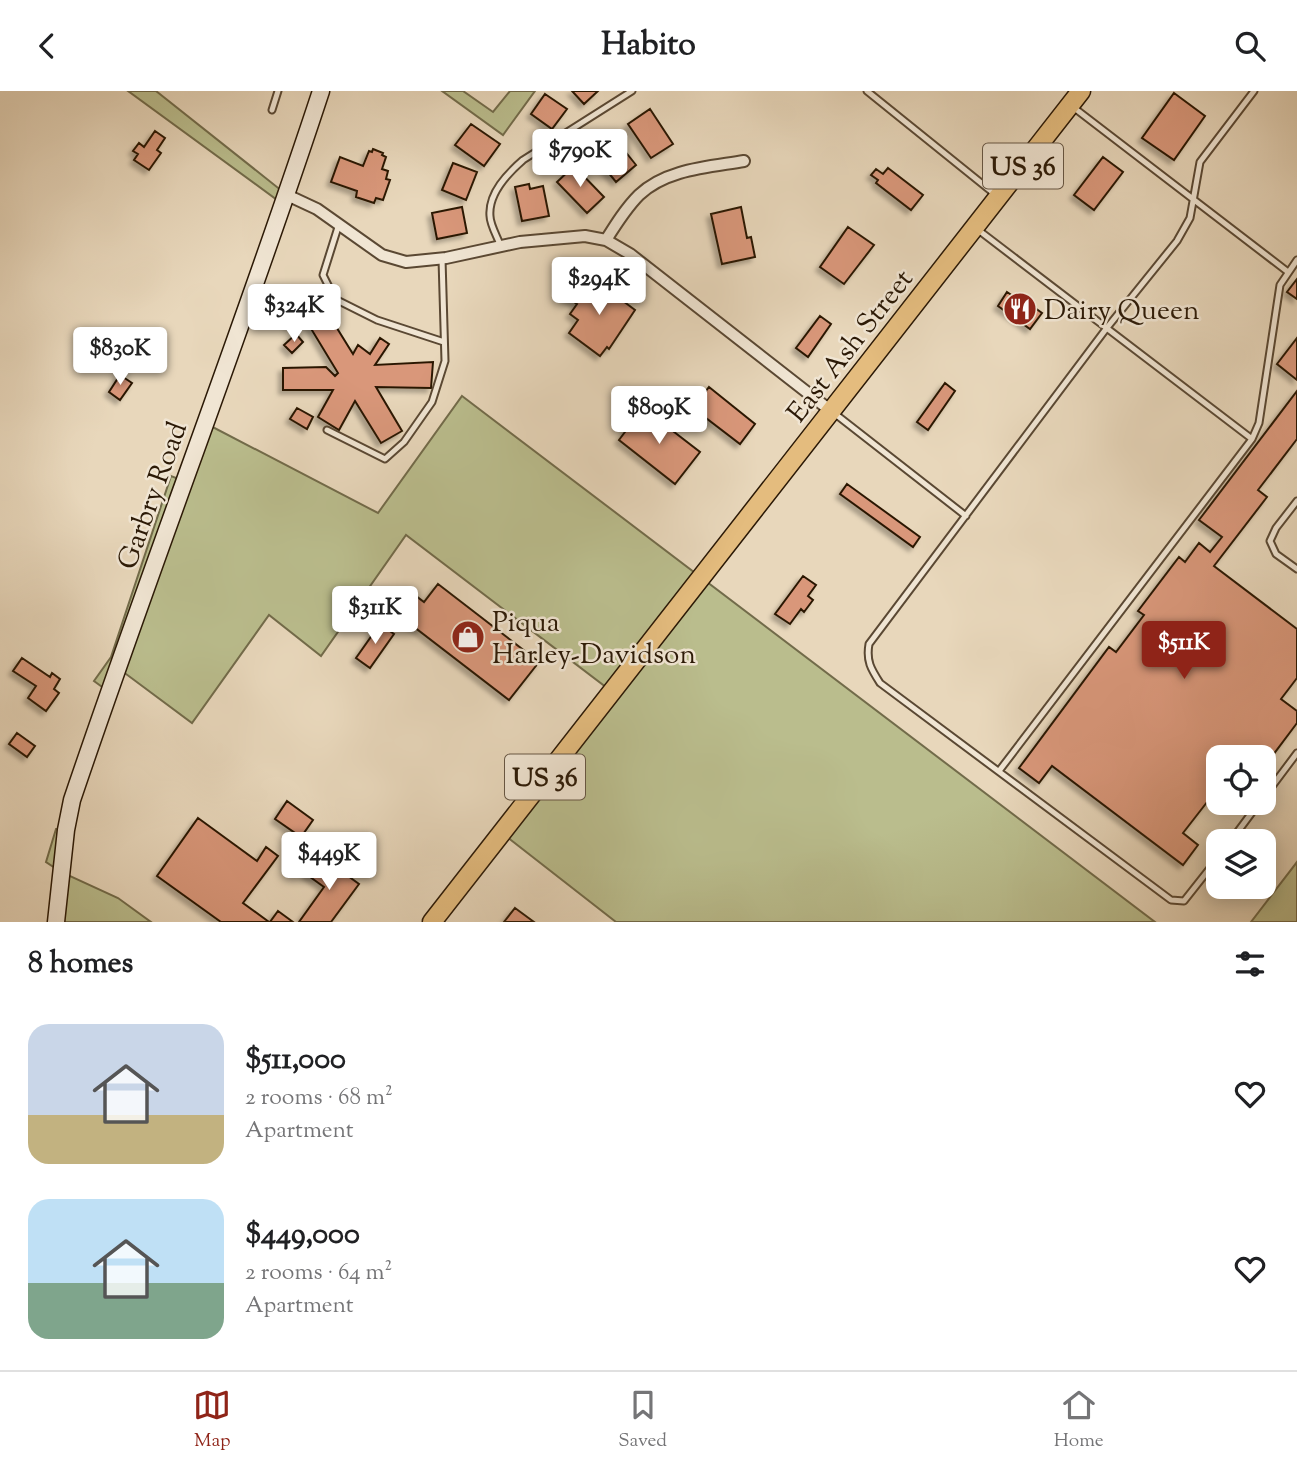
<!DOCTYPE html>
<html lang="en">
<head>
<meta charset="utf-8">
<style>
  :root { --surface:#fff; --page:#f2f2f2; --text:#202124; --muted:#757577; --line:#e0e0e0; --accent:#8f2418 }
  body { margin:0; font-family:"Sorts Mill Goudy",serif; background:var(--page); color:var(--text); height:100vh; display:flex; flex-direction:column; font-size:26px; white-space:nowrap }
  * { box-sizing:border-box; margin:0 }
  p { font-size:23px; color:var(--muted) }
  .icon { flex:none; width:38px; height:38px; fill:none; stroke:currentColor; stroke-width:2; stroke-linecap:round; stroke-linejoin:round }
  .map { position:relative; height:831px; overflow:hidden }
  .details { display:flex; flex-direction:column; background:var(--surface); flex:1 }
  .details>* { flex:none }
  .controls { position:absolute; left:1206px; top:654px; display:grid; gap:14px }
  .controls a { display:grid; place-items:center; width:70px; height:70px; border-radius:14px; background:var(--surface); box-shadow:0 4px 18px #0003; font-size:35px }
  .price { position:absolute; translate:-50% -60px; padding:0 16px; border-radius:7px; background:#fff; color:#222; font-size:23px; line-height:46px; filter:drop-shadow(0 2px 4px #0008) }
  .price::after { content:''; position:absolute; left:50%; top:42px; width:21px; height:16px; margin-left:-10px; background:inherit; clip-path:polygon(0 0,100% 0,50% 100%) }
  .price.selected { background:var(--accent); color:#fff }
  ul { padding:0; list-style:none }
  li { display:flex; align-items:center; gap:21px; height:175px; padding:0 28px }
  li span { display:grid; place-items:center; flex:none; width:196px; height:140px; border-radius:21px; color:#555 }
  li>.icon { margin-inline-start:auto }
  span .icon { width:84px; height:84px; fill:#fffc; stroke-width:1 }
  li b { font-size:30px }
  h2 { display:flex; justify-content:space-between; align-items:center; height:84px; padding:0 28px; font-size:30px }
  header { display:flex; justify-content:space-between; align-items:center; height:91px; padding:0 28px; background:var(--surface); font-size:32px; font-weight:800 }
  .tab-bar { display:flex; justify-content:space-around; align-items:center; height:98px; border-top:2px solid var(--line); background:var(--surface); font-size:19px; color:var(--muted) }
  .tab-bar a { display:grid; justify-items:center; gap:4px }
  .tab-bar .selected { color:var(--accent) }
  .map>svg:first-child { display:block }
</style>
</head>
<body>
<header><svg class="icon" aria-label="back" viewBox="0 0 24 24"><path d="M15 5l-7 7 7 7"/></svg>Habito<svg class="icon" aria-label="search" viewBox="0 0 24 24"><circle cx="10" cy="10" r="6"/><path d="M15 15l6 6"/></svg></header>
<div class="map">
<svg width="1297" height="831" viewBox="0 0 1297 831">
  <defs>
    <filter id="shadow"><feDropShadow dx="-4" dy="4" stdDeviation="2" flood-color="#0004"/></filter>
  </defs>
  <rect width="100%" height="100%" fill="#e8d7bb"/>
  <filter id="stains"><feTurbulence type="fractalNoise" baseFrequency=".00286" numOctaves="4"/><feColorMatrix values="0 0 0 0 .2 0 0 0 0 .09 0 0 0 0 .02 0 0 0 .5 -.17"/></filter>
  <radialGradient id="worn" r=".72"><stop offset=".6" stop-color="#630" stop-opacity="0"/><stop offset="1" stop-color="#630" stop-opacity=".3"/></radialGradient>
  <path fill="#babd8d" stroke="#726b4a" stroke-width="2" d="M 128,0 L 156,0 L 287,104 L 284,114 Z
    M 442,0 L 463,0 L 493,21 L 510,0 L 535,0 L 503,44 Z
    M 462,305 L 1155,831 L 616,831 L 502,742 L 611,600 L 406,444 L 321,565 L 269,524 L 192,632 L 118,577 L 109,601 L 94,590 L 111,566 L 171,385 L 184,390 L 205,332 L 378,422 Z
    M 56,738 L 66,739 L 61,781 L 118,807 L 151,831 L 56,831 L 61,781 L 46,771 Z
    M 1297,771 L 1297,831 L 1251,831 Z"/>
  <path fill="#d9977a" stroke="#2b1906" stroke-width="2" filter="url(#shadow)" d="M 572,0 L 598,0 L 584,13 Z
    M 1174,2 L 1205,25 L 1174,69 L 1142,47 Z
    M 545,3 L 567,18 L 552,38 L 531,23 Z
    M 650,18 L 673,53 L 651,67 L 628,33 Z
    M 471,33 L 500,53 L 484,75 L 455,54 Z
    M 155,40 L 165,47 L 157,59 L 161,62 L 149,79 L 134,69 L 138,63 L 133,60 L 139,52 L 144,56 Z
    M 605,46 L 613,52 L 616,49 L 636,74 L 616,91 L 590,59 Z
    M 373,58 L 383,62 L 382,64 L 386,66 L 382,78 L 388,80 L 386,88 L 390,89 L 383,109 L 376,107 L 374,112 L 356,106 L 357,100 L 331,91 L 340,66 L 363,75 L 369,60 L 372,61 Z
    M 1103,66 L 1123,81 L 1094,119 L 1074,104 Z
    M 453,72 L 477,81 L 466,109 L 442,99 Z
    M 574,75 L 604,106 L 587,122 L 557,91 Z
    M 888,77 L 923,104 L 911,119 L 876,92 L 878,89 L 871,84 L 876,78 L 883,83 Z
    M 529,93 L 530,98 L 543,95 L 549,125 L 522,130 L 515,96 Z
    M 462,116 L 467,142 L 437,148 L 432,122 Z
    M 741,116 L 747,147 L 751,146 L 755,166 L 722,173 L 711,123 Z
    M 848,136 L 874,154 L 844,193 L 820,176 Z
    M 1297,188 L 1297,208 L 1287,201 Z
    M 595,189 L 635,219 L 609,258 L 607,256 L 600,265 L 569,242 L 578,229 L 570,223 L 577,213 L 566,206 L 573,197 L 583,205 Z
    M 305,197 L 316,217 L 322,213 L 353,263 L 358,254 L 370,263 L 380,247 L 389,253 L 375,274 L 433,271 L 431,297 L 376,296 L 402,340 L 381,352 L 355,310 L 339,339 L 318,326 L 333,299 L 283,299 L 283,277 L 326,276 L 335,285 L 338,282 L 304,226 L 289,234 L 276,214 Z
    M 1007,201 L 1016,207 L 1018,205 L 1042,222 L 1030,238 L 998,215 Z
    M 820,225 L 831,233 L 808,266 L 796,257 Z
    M 296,243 L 303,251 L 292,262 L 284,254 Z
    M 1297,247 L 1297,289 L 1277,273 Z
    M 120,284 L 132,292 L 120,309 L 109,301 Z
    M 945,292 L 955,300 L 928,339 L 917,331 Z
    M 709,296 L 755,333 L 740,353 L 693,317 Z
    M 1297,300 L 1297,348 L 1258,399 L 1267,406 L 1214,475 L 1297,538 L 1297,587 L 1281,608 L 1297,620 L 1297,632 L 1264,676 L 1264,667 L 1256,667 L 1246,659 L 1241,667 L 1218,667 L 1218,697 L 1183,742 L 1198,754 L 1183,774 L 1052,675 L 1039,692 L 1019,677 L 1109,556 L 1116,561 L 1144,524 L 1138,520 L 1179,466 L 1185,471 L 1199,452 L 1210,461 L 1222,446 L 1199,429 Z
    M 297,317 L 313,326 L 307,338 L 290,328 Z
    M 643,317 L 700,361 L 675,393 L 619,349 Z
    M 847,393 L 920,446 L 913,456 L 840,403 Z
    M 803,485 L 816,494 L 808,505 L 813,509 L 804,521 L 801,518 L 790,533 L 775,523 Z
    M 438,493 L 539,571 L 509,609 L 396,522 L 412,502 L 424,511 Z
    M 380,533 L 394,543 L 370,577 L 356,567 Z
    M 22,567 L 50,586 L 52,582 L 60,588 L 54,598 L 59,602 L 46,620 L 28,607 L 36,595 L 13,580 Z
    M 17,642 L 35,655 L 27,666 L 9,653 Z
    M 287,710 L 313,729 L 301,746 L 275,728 Z
    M 198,727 L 257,770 L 266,756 L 278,765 L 243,812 L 269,831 L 221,831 L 157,785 Z
    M 319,764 L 359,793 L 331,831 L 299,831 L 324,796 L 306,783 Z
    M 515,817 L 534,831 L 504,831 Z
    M 278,820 L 293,831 L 270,831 Z"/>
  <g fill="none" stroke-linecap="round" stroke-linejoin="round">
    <defs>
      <path id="lane" d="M 867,0 L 996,104
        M 1073,16 L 1288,181
        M 272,19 L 278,0
        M 339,133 L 323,184 L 335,208 L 377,229 L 444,251
        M 977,138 L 1252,348
        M 501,156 C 498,147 490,134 490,125 C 488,102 508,82 523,69 L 632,0
        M 834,322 L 966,425
        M 327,339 L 385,368 L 404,351 L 432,311 L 445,270 L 442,168
        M 1297,410 L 1276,437 L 1270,450 L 1276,463 L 1297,478
        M 999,680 L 1252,348 L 1259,332 L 1280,194 L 1297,169
        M 1264,706 L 1297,662
        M 1230,751 L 1259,712
        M 1218,767 L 1184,810 L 1171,809 L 880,592 C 871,578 866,570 869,553 L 1106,238 L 1177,150 L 1190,127 L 1200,71 L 1254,0"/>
      <path id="street" d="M 287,104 L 317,118 L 382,164 L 406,171 L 446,167 L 520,151 L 585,145 L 606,149 L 630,163 L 831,320
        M 606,149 C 616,133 626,117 639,104 C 666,78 709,76 744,70"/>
      <path id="secondary" d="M 56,831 L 66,739 L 72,709 C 152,472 243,238 321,0"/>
      <path id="primary" d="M 432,831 L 1081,0"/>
    </defs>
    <use href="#lane" stroke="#5a4833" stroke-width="9"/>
    <use href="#street" stroke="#5a4833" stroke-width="14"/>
    <use href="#secondary" stroke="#2b1906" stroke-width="19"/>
    <use href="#primary" stroke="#2b1906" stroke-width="21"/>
    <use href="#lane" stroke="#f0e5d3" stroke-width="5"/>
    <use href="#street" stroke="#f0e5d3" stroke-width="10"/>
    <use href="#secondary" stroke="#f0e5d3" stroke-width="16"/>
    <use href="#primary" stroke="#e4bc7e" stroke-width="18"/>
  </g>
  <defs>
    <symbol id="restaurant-disc" viewBox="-11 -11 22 22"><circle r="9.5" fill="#8f2418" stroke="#f0e5d3"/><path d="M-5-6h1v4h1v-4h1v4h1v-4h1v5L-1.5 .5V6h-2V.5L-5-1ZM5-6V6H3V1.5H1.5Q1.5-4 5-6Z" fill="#fff"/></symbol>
    <symbol id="shop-disc" viewBox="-11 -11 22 22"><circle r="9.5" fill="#8f2418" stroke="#f0e5d3"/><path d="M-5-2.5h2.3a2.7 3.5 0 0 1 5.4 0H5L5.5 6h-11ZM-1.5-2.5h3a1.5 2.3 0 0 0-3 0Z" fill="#fff"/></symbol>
  </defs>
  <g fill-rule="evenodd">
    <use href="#restaurant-disc" x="1001" y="199" width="38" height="38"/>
    <use href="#shop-disc" x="449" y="527" width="38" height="38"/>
  </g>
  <g text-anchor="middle" stroke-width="5" stroke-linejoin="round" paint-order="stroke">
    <g fill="#f0e5d3" stroke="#665644" stroke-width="2">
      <rect x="983" y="52.5" width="80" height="45" rx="5"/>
      <rect x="505" y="663.5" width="80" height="45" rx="5"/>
    </g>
    <g font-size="26" font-weight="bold" fill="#2b1906">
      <text x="1023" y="84">US 36</text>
      <text x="545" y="695">US 36</text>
    </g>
    <g font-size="28" fill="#2b1906" stroke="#f0e5d3" text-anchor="start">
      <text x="1044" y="228">Dairy Queen</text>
      <text x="492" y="540">Piqua<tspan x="492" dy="32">Harley-Davidson</tspan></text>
    </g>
    <g font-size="28" fill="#2b1906" stroke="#f0e5d3">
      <text transform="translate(849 254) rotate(-52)" y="10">East Ash Street</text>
      <text transform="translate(151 404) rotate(-70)" y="10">Garbry Road</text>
    </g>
  </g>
  <rect width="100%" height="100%" filter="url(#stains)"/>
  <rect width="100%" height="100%" fill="url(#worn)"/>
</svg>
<div class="controls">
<a><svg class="icon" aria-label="locate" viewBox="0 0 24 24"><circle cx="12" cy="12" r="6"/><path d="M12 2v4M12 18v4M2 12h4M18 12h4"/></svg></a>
<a><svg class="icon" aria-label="layers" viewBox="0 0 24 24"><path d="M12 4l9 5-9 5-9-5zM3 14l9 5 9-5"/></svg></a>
</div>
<b class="price" style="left:580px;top:98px">$790K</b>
<b class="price" style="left:599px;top:226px">$294K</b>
<b class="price" style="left:294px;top:253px">$324K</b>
<b class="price" style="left:120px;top:296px">$830K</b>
<b class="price" style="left:659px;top:355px">$809K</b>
<b class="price" style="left:375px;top:555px">$311K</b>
<b class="price selected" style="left:1184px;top:590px">$511K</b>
<b class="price" style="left:329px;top:801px">$449K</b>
</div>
<section class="details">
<h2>8 homes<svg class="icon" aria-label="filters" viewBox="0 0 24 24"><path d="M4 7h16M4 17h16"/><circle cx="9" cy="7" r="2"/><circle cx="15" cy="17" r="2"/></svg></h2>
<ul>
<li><span style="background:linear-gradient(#c9d6e8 65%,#c2b280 0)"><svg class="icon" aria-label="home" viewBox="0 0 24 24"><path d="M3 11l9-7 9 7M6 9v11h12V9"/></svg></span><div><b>$511,000</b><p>2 rooms · 68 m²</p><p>Apartment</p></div><svg class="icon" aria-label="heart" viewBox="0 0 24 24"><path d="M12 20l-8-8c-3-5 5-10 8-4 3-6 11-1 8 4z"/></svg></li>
<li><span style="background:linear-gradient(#bfe0f5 60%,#7fa58c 0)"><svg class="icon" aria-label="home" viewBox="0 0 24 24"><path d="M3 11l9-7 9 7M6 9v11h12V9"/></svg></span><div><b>$449,000</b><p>2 rooms · 64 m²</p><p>Apartment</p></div><svg class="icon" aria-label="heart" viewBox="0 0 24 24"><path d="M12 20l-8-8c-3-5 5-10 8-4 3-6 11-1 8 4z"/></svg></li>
</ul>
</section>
<nav class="tab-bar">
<a class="selected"><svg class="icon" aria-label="map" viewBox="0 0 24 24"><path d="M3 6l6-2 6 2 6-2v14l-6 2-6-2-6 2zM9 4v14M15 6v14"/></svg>Map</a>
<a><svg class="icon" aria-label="saved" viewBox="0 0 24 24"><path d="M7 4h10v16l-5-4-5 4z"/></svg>Saved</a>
<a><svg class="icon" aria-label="home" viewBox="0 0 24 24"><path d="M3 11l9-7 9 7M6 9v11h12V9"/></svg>Home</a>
</nav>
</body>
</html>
